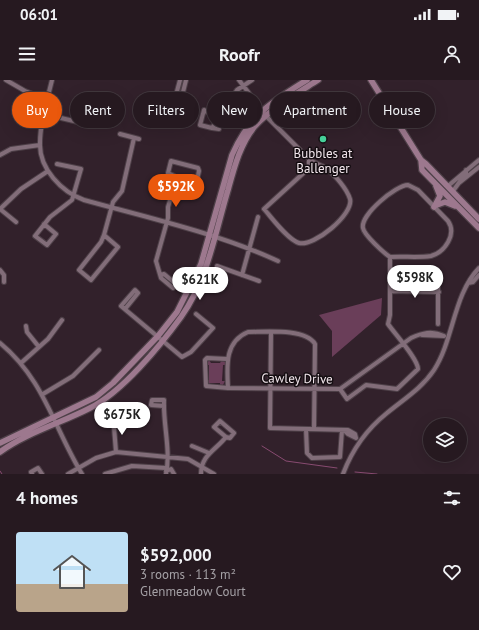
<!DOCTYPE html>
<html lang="en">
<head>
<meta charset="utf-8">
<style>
  :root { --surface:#261920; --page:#2e2229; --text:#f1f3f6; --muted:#a4a0a5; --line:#42383e; --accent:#ea580c }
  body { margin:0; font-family:"PT Sans",sans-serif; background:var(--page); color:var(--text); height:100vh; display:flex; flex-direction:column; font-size:15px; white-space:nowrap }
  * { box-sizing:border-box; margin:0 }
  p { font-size:13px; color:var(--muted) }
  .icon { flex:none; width:22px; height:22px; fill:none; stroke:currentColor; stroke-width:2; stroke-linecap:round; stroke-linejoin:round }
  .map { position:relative; height:394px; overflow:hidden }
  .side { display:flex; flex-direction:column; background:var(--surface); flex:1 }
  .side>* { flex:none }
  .top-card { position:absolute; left:12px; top:12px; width:455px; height:36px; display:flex; gap:8px }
  .fabs { position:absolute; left:423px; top:338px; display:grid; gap:8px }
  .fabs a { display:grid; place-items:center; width:44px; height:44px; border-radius:50%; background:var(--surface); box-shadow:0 4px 16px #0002,0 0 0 1px var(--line); font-size:20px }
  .price { position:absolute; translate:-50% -34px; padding:0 9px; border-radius:14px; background:#fff; color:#222; font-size:13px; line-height:26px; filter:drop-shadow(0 1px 2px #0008) }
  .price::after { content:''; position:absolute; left:50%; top:24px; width:12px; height:9px; margin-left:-6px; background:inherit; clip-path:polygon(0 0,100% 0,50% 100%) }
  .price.active { background:var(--accent); color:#fff }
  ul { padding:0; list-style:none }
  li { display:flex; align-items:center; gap:12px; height:100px; padding:0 16px }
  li+li { border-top:1px solid var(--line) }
  li span { display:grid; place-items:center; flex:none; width:112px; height:80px; border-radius:4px; color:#555 }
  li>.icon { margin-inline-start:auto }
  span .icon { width:48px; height:48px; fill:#fffc; stroke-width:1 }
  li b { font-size:17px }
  h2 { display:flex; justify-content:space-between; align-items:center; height:48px; padding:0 16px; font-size:17px }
  .chip { padding:0 14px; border-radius:18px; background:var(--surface); box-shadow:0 4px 16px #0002,0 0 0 1px var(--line); font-size:14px; line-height:36px }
  .chip.active { background:var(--accent); color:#fff }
  .status { display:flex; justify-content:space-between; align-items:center; height:28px; padding:0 20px; background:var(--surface); direction:ltr }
  .status svg { height:11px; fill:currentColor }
  header { display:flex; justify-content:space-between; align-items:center; height:52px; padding:0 16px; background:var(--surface); font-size:18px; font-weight:600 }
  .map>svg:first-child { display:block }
</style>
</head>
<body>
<div class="status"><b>06:01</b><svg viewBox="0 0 49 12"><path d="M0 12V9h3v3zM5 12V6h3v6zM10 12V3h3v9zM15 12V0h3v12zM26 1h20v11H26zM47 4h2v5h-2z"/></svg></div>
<header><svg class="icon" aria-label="menu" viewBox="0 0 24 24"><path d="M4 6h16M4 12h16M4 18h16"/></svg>Roofr<svg class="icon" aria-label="person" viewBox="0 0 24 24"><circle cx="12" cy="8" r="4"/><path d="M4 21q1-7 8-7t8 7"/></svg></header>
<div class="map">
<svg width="479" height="394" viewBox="0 0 479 394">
  <rect width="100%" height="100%" fill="#32212b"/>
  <path fill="#6a3e59" d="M 382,218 L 381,235 L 332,277 L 332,251 L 319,235 Z
    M 209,280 L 211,283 L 220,283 L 222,280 L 225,282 L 225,285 L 223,285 L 222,301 L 225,301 L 223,305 L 220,305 L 220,303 L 210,303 L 208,305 L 206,301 L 209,300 L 209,285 L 206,285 Z"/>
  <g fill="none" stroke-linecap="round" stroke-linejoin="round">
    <path stroke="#884b71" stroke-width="1" d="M 262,366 L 286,381 L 337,388
      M 0,391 L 2,394
      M 355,392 L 377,394"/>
    <defs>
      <path id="street" d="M 6,0 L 25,11 L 48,20
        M 52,0 C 47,21 40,42 40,63 C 39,89 62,112 84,120 C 149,138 217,153 278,181
        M 180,0 L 176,15 L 179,18 L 182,16 L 186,0
        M 239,0 L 266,36 L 309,79
        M 204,30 L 218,39 L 212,48 L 200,45 Z
        M 44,34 L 95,46
        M 218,39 L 237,10 L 252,0
        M 212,48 L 219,49
        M 120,54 L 139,59
        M 0,75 L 11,69 L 40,65
        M 309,79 C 316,85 321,84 327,89 C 335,95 347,109 350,119 C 354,134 314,167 299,163 C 288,160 272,138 264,129 L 309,88 Z
        M 171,81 L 198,88 L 199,91 L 194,113 L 173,110 L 174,96 L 168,93 Z
        M 459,103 L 479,87
        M 408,105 L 418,110 L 448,141 C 457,154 445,172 431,176 C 418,178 403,176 390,177 C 384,173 364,155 363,148 C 360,135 396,105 408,105 Z
        M 448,106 L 479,80
        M 453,111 L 466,93 L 466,90
        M 16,142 L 0,129 L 21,109 L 48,91
        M 44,144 L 56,154 L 47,165 L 35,156 L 50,137 L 72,120 L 81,89 L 57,84
        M 104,155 L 118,167 L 91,200 L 79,190 L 101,162 L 104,155 L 113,122 L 122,111 L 134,58
        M 217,186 L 259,201
        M 0,190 L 4,195 L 4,202
        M 161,195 L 164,194 L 176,204 L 176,206 L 173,208 L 161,198 L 156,181 L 168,138 L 168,127 L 173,110
        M 242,195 L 258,137
        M 468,203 L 473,202 L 479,195
        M 390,211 L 439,212
        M 125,229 L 138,213 L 135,210 L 121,226 L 182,277 L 191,272 L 213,248 L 196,234
        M 438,244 L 438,194
        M 26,246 L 27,252 L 39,267
        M 271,253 L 270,348 L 348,350 L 355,354 L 356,358 L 348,354 L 345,351
        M 0,263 C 44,299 54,348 82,394
        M 227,279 L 207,278 L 205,280 L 206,306 L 228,308 L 340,309 L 411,258 C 422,253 432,250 444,256 L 422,255
        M 21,283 L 48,259 L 62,240
        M 228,308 C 227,287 224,262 248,252 C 265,252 305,248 315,264 L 314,349
        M 340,309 L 347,319 L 366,305 L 397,309 L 418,289 C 418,279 395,254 388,244 L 390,235 L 390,177
        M 43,314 L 73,296 L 99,270
        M 164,326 L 151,325 L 152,320 L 164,320 C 163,345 171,370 166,394
        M 306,349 L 307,373 L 312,378 L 340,377 L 342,350
        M 192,366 L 209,373
        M 116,372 L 114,347 L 118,333 L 116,329 L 118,326 L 122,326 L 124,331 L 118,333
        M 166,391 L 171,389 L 174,394
        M 32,394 L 31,392 L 38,388 L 42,394
        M 68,394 L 96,378 L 116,372 L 188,379 L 214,394
        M 105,394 L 132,386 L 166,388
        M 201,394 C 201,375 216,370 226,357 L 214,347 L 220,341 L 234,353 L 230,358 L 226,357
        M 343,394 C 352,370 367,349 387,333 C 404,319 422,308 434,290 C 454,259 453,215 479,188"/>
      <path id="secondary" d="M 371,0 L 421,80 L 426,84 L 479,139
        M 421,80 L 422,90 L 479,148
        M 437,125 L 445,122 L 455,126
        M 434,127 L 440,116 L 436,106
        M 0,363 L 96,317 L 113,303 L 158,256 L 177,232 L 201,184 L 232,75 C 249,36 271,22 307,0
        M 0,372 C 26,353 61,343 90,328 C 122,312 160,266 181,237 C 208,199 215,153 228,110 C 234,88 240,64 255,46 C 273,27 296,14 318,0"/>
    </defs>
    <use href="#street" stroke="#4e4048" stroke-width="6"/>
    <use href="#secondary" stroke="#4e4048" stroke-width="8"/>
    <use href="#street" stroke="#826d79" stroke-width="4"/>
    <use href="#secondary" stroke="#9d788e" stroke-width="5.5"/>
  </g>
  <circle fill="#48d49d" stroke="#150e12" stroke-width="1.5" cx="323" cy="59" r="4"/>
  <g text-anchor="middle" stroke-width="3" stroke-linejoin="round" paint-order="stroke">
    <g font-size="13" fill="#f3e7ed" stroke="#150e12">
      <text x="323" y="78">Bubbles at<tspan x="323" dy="15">Ballenger</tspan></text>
    </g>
    <g font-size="13" fill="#f3e7ed" stroke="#150e12">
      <text transform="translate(297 298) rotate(1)" y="5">Cawley Drive</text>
    </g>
  </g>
</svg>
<div class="fabs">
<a><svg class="icon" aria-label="layers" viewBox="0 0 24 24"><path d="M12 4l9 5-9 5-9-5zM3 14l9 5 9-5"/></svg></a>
</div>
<b class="price active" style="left:176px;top:128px">$592K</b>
<b class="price" style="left:415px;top:219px">$598K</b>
<b class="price" style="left:200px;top:221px">$621K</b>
<b class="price" style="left:122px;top:356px">$675K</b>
<div class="top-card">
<a class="chip active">Buy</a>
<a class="chip">Rent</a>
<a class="chip">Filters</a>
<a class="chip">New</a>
<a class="chip">Apartment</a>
<a class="chip">House</a>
</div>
</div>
<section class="side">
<h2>4 homes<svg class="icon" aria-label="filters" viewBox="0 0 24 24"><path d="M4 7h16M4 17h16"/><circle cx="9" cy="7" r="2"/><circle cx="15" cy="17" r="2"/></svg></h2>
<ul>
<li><span style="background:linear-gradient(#bfe0f5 65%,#b9a48a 0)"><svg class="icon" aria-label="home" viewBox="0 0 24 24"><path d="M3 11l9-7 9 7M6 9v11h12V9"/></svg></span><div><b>$592,000</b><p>3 rooms · 113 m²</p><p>Glenmeadow Court</p></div><svg class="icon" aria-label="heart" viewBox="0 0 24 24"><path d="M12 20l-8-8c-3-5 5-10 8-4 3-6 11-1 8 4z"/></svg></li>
</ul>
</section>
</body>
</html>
